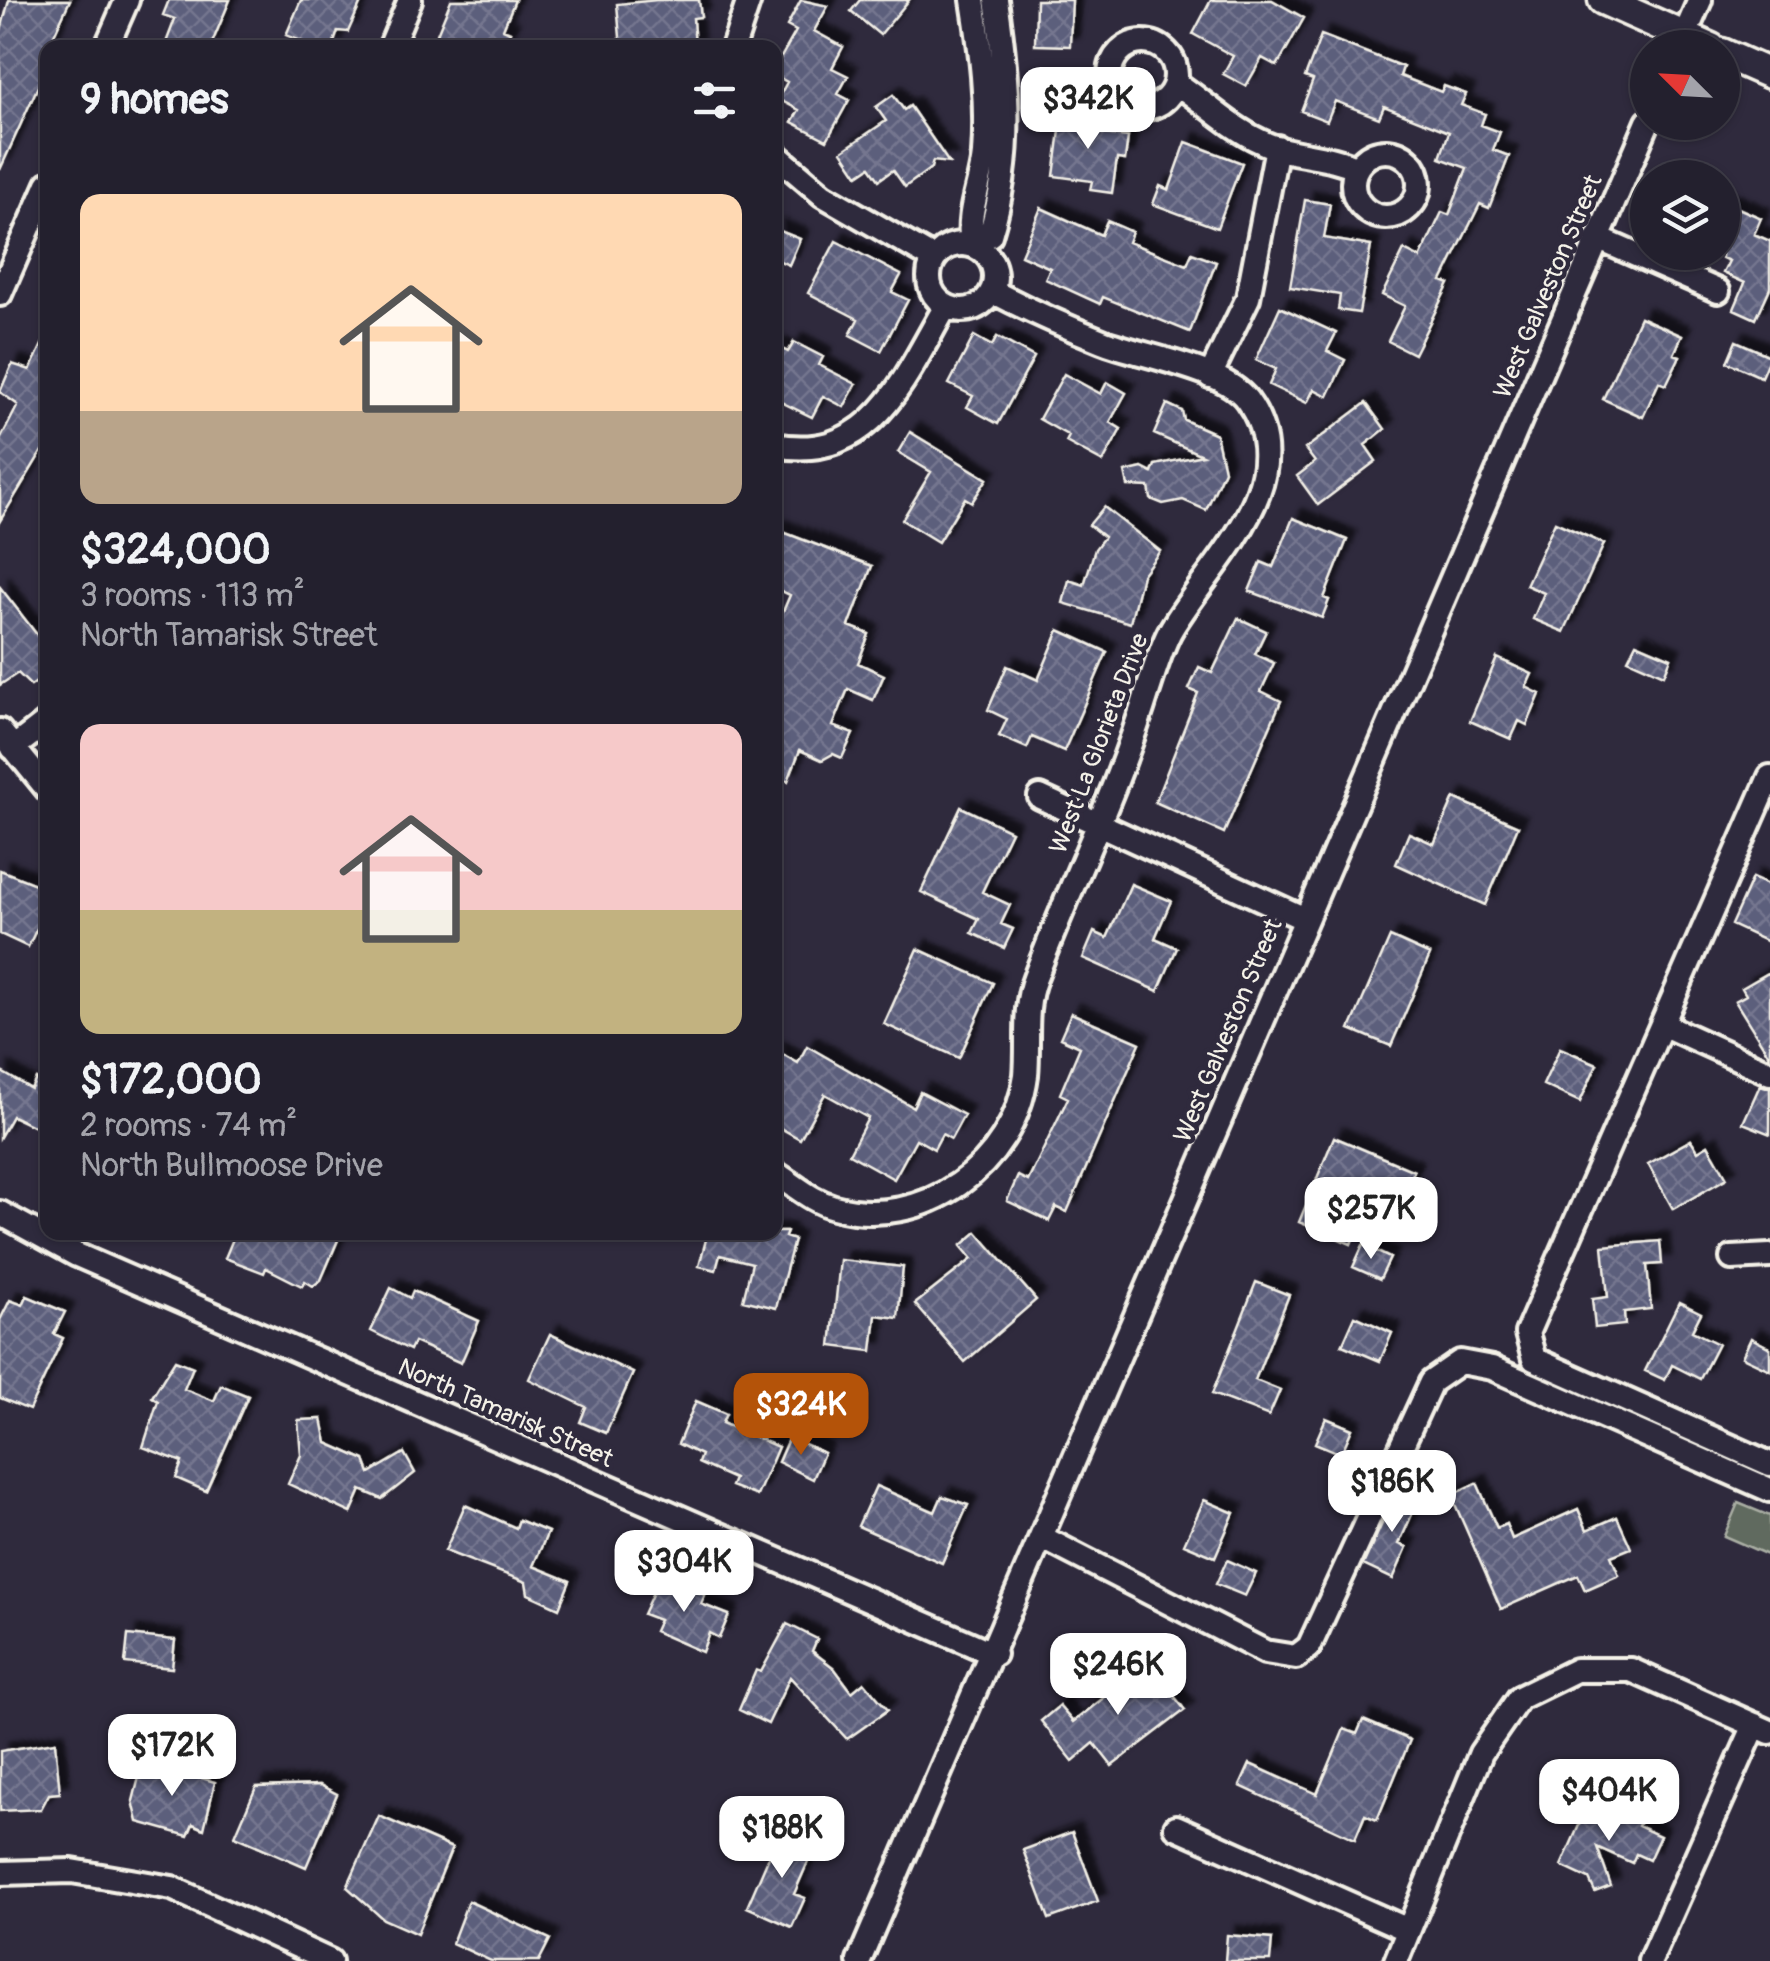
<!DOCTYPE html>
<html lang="en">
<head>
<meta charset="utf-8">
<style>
  :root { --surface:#23202e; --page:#2b2836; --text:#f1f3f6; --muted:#a3a3aa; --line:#403e4a; --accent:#b45309 }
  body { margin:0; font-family:Pangolin,sans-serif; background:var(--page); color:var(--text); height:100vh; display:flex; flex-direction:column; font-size:38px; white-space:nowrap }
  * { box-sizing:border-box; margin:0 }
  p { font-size:32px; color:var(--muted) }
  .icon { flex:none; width:55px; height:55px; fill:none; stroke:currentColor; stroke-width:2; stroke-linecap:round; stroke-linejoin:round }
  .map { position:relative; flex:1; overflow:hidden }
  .side { position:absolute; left:40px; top:40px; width:742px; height:1200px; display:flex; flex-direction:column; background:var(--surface); border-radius:20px; box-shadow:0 2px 8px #0004,0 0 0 2px var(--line) }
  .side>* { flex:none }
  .needle { width:65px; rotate:294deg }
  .tools { position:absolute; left:1630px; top:30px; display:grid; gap:20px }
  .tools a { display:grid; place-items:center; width:110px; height:110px; border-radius:50%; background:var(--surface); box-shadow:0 2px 8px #0004,0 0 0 2px var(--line); font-size:50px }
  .price { position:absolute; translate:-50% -85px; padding:0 22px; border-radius:20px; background:#fff; color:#222; font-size:32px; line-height:65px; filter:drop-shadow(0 2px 5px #0008) }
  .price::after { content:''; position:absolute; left:50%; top:60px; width:30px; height:22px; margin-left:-15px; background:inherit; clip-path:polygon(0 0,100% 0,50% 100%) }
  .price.selected { background:var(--accent); color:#fff }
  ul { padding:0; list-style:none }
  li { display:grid; align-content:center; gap:20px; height:530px; padding:0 40px }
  li span { display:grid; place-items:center; height:310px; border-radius:20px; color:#555 }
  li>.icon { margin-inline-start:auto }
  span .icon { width:180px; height:180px; fill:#fffc; stroke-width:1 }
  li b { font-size:42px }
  h2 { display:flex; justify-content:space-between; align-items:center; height:120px; padding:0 40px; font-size:42px }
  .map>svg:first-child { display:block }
</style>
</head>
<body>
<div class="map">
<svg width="1770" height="1961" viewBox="0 0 1770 1961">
  <defs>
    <pattern id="building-cross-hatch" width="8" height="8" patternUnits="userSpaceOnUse" patternTransform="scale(2.5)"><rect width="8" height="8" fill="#5c5e7c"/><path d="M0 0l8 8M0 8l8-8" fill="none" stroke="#74768f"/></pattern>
    <filter id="shadow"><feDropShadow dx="9" dy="-9" stdDeviation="2.5" flood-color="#0009"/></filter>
  </defs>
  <rect width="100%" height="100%" fill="#2f2a3d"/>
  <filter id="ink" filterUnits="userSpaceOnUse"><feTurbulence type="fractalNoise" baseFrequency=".01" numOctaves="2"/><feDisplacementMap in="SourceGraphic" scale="20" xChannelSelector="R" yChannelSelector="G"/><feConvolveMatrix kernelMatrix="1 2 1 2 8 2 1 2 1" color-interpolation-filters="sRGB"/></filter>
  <g filter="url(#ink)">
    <path fill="#606b5f" stroke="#aaaea4" stroke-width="2.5" d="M 1738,1503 L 1770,1516 L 1770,1556 L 1724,1536 Z"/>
    <path fill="url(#building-cross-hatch)" stroke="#f4f1e8" stroke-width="2.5" filter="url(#shadow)" d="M 9,0 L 70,0 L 48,48 L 48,64 L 0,170 L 0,34 Z
      M 169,0 L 230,0 L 210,48 L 164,48 L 175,19 L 163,15 Z
      M 301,0 L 362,0 L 348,32 L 338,31 L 332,48 L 318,48 L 286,35 Z
      M 451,0 L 515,0 L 503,29 L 510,32 L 503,48 L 452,48 L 455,42 L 437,34 Z
      M 657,0 L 699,0 L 701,17 L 693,18 L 695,48 L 621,48 L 617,4 Z
      M 801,0 L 828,6 L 814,31 L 843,47 L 832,68 L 848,76 L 838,94 L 849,100 L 827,140 L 792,122 L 799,110 L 778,99 L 787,82 L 775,75 L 775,68 L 796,31 L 787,26 Z
      M 860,0 L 909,0 L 880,35 L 851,11 Z
      M 1036,0 L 1072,0 L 1070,46 L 1035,45 Z
      M 1211,0 L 1272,0 L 1304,18 L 1277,66 L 1262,58 L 1246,86 L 1223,74 L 1233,56 L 1193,34 Z
      M 1321,35 L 1403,67 L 1400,76 L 1441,92 L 1444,86 L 1466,94 L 1461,105 L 1485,114 L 1481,125 L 1500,132 L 1493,150 L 1509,156 L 1489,208 L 1480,204 L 1442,281 L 1449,284 L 1414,354 L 1388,341 L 1405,306 L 1382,295 L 1404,250 L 1420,258 L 1442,212 L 1449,215 L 1467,168 L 1440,158 L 1449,132 L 1384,106 L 1379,118 L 1335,101 L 1327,121 L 1301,111 L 1313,80 L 1305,77 Z
      M 893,95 L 904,110 L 910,106 L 949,163 L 933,161 L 931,168 L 905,187 L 893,170 L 879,180 L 870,167 L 858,175 L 842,151 L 886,121 L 876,107 Z
      M 1063,108 L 1090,111 L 1087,132 L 1128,137 L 1125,160 L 1117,159 L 1112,193 L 1090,190 L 1092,181 L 1054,176 Z
      M 1186,142 L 1242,163 L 1217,228 L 1153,204 L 1160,186 L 1169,190 Z
      M 1305,200 L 1330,204 L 1324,238 L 1371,246 L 1359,313 L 1338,310 L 1340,295 L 1290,287 Z
      M 1722,201 L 1761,218 L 1754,234 L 1770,241 L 1770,288 L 1756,319 L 1734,309 L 1745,283 L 1723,273 L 1729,261 L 1722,258 Z
      M 1041,208 L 1101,235 L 1107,221 L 1132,232 L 1128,242 L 1187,265 L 1192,253 L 1216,262 L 1190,332 L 1103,297 L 1100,304 L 1045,279 L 1050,268 L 1021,255 Z
      M 775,229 L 800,239 L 789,265 L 775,259 Z
      M 836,241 L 901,275 L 892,292 L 908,300 L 881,351 L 850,335 L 858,319 L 808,293 Z
      M 1280,307 L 1336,333 L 1327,351 L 1345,360 L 1328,396 L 1314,389 L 1307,403 L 1269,385 L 1276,369 L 1256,360 Z
      M 1640,317 L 1682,336 L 1674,354 L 1680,356 L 1666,385 L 1659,382 L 1643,417 L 1603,399 Z
      M 48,332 L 48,441 L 0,521 L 0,440 L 18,405 L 0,392 L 12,364 L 30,370 Z
      M 974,336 L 992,346 L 997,337 L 1034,357 L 998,424 L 967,407 L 973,396 L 949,384 Z
      M 1736,341 L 1770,356 L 1761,377 L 1727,362 Z
      M 794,342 L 823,357 L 819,365 L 856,384 L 844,407 L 823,396 L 812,417 L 775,399 L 775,346 L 788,352 Z
      M 1064,374 L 1101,394 L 1107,382 L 1126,393 L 1110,422 L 1121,429 L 1103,462 L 1066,442 L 1069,436 L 1039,419 Z
      M 1366,403 L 1385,429 L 1365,445 L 1376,461 L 1318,505 L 1297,476 L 1315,462 L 1305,449 Z
      M 1167,404 L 1182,411 L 1184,420 L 1216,434 L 1224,470 L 1206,510 L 1183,500 L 1163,504 L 1151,499 L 1149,487 L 1128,486 L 1125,472 L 1142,468 L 1152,473 L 1155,465 L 1202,455 L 1154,434 Z
      M 910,432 L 987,479 L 972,502 L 965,498 L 938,542 L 902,520 L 931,472 L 898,452 Z
      M 1104,507 L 1160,551 L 1142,575 L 1130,623 L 1063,603 L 1069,580 L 1084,585 L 1095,549 L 1104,537 L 1089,525 Z
      M 1293,518 L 1347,540 L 1324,598 L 1329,600 L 1322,618 L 1249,591 L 1261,562 L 1273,567 Z
      M 1555,522 L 1604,544 L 1564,632 L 1533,619 L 1544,593 L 1526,585 Z
      M 775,529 L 872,566 L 849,626 L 869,634 L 858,663 L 884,675 L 873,700 L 848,689 L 833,726 L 853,734 L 842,758 L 833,754 L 822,760 L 800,750 L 788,781 L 775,775 L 775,630 L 790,595 L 775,588 Z
      M 0,587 L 48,649 L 48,673 L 31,686 L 18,673 L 0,685 Z
      M 1238,618 L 1266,631 L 1255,654 L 1274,663 L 1261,691 L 1281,701 L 1224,833 L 1155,802 L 1198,693 L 1189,689 L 1199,667 L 1212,673 Z
      M 1059,630 L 1107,652 L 1064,751 L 1032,737 L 1027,748 L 999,736 L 1007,719 L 988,710 L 1007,666 L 1038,680 Z
      M 1636,643 L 1671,658 L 1664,675 L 1628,659 Z
      M 1497,658 L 1532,674 L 1526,687 L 1540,694 L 1527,725 L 1519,721 L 1511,739 L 1470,721 Z
      M 1454,798 L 1518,826 L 1485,905 L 1396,864 L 1409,833 L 1434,844 Z
      M 961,807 L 1011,831 L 982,892 L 1010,905 L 1001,924 L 1013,929 L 1004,948 L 972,933 L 979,919 L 921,892 Z
      M 0,870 L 48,889 L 48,905 L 28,947 L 0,934 Z
      M 1752,878 L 1770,886 L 1770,943 L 1731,925 Z
      M 1131,884 L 1171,901 L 1155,938 L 1177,948 L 1158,991 L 1083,958 L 1094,932 L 1107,938 Z
      M 1390,937 L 1430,955 L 1391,1046 L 1350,1029 Z
      M 918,949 L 993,983 L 959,1058 L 884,1024 Z
      M 1770,972 L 1770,1057 L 1735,1001 L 1746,995 L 1742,988 Z
      M 1071,1013 L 1140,1043 L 1067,1212 L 1056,1207 L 1049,1221 L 1007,1201 L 1018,1176 L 1028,1181 L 1068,1098 L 1060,1094 L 1080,1047 L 1060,1038 Z
      M 807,1046 L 913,1107 L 920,1092 L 964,1115 L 951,1139 L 942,1134 L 934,1149 L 916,1139 L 894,1179 L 849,1154 L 868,1118 L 825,1094 L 800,1139 L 775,1125 L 775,1111 L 782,1099 L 775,1095 L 775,1050 L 798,1063 Z
      M 1560,1048 L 1597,1064 L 1580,1102 L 1543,1085 Z
      M 0,1071 L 31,1089 L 36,1079 L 48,1086 L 48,1112 L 39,1129 L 12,1116 L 0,1137 Z
      M 1760,1085 L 1770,1088 L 1770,1134 L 1743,1123 Z
      M 1334,1137 L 1414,1171 L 1400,1204 L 1373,1192 L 1351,1244 L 1299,1222 Z
      M 1691,1140 L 1698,1151 L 1708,1145 L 1727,1178 L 1673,1209 L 1648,1164 Z
      M 247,1232 L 322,1232 L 338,1240 L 321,1280 L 313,1286 L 305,1281 L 302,1286 L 266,1268 L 264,1273 L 225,1258 L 235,1234 L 245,1238 Z
      M 708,1232 L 787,1232 L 785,1237 L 794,1240 L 776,1308 L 743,1300 L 752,1263 L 720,1255 L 716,1270 L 699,1266 Z
      M 977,1232 L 1036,1300 L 965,1362 L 915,1304 L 972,1259 L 961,1246 Z
      M 1660,1241 L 1662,1264 L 1647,1265 L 1651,1309 L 1624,1312 L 1625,1325 L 1595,1328 L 1592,1299 L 1608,1297 L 1603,1246 Z
      M 1363,1245 L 1390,1258 L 1380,1279 L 1353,1267 Z
      M 840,1260 L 903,1267 L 898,1318 L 876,1315 L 872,1351 L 831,1346 Z
      M 1256,1282 L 1289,1295 L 1255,1380 L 1280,1390 L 1269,1416 L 1212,1394 Z
      M 391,1288 L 410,1298 L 413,1291 L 479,1321 L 461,1363 L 414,1342 L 410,1350 L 371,1331 Z
      M 27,1296 L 65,1312 L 54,1334 L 63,1338 L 29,1410 L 0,1398 L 0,1320 L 10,1300 L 23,1305 Z
      M 1679,1302 L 1701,1313 L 1692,1331 L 1718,1344 L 1700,1379 L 1672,1365 L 1665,1380 L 1645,1371 Z
      M 1355,1316 L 1392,1333 L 1380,1361 L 1342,1345 Z
      M 550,1334 L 633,1373 L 606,1433 L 580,1422 L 586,1407 L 529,1379 Z
      M 1751,1338 L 1770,1348 L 1770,1370 L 1742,1357 Z
      M 175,1360 L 193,1367 L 184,1389 L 214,1401 L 221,1385 L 248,1396 L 206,1491 L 176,1478 L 182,1462 L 143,1447 L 158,1401 L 152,1397 Z
      M 696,1401 L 726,1414 L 722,1423 L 778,1447 L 757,1496 L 731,1486 L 734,1479 L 698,1463 L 701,1455 L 678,1444 Z
      M 1326,1418 L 1352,1429 L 1341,1454 L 1315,1443 Z
      M 322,1419 L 327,1443 L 365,1460 L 370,1473 L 404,1453 L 415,1473 L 382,1499 L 361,1490 L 351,1513 L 288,1484 L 301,1455 L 298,1420 Z
      M 789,1437 L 824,1453 L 813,1479 L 778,1462 Z
      M 1477,1483 L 1497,1528 L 1506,1524 L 1512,1539 L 1578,1509 L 1587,1530 L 1617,1517 L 1631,1548 L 1611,1556 L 1619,1575 L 1585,1590 L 1578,1575 L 1501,1609 L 1451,1495 Z
      M 876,1486 L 935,1512 L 942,1496 L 968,1505 L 942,1563 L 858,1526 Z
      M 1399,1487 L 1420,1496 L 1399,1544 L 1407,1547 L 1393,1579 L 1363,1565 Z
      M 1204,1500 L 1234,1513 L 1215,1557 L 1184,1544 Z
      M 465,1505 L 516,1528 L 519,1520 L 548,1532 L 533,1566 L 570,1581 L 559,1608 L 528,1594 L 526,1582 L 445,1551 Z
      M 1227,1560 L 1256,1573 L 1245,1596 L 1216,1584 Z
      M 660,1577 L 705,1595 L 701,1604 L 729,1615 L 719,1638 L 709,1633 L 702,1652 L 654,1631 L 659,1620 L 643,1614 Z
      M 787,1624 L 817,1639 L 812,1651 L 834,1668 L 852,1692 L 864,1682 L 888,1710 L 847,1739 L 790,1677 L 768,1724 L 739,1710 L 756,1670 L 761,1672 Z
      M 128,1635 L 175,1640 L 172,1668 L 125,1663 Z
      M 1148,1663 L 1185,1710 L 1112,1766 L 1094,1743 L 1073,1761 L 1041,1721 L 1059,1706 L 1073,1722 Z
      M 1363,1720 L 1410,1740 L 1377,1820 L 1365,1815 L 1355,1839 L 1240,1786 L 1250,1764 L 1317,1794 L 1344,1729 L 1357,1734 Z
      M 55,1742 L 60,1793 L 49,1794 L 41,1809 L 0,1811 L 0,1751 Z
      M 143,1761 L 215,1782 L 204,1829 L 193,1824 L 188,1836 L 138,1822 L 133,1801 Z
      M 320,1785 L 337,1794 L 306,1867 L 235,1836 L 256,1787 Z
      M 1621,1800 L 1645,1811 L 1638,1826 L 1660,1836 L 1649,1860 L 1636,1854 L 1632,1863 L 1597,1847 L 1611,1886 L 1595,1892 L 1589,1879 L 1561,1866 L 1584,1814 L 1609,1827 Z
      M 379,1816 L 452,1848 L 417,1934 L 383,1919 L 347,1887 Z
      M 1072,1832 L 1098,1901 L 1049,1919 L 1023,1850 Z
      M 779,1833 L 814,1848 L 794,1894 L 805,1898 L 792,1927 L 747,1907 Z
      M 468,1901 L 550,1939 L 539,1961 L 491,1961 L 452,1943 Z
      M 1227,1935 L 1272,1939 L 1270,1961 L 1225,1961 Z"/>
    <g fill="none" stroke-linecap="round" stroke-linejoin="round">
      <defs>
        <path id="minor" d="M 973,0 C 981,51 988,101 984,154 C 981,185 966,213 972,245 L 990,235 C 1014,157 1008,80 996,0
          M1110 75a33 33 0 1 1 66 0a33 33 0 1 1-66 0Z
          M 106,48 L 127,0
          M 390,48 L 410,0
          M 733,48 L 749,0
          M 1679,48 L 1700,0
          M 1176,83 C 1203,101 1231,128 1260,141 C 1291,157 1326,153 1357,168
          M1353 184a33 33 0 1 1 66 0a33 33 0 1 1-66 0Z
          M 775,154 L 823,195 L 934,259
          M 1597,238 L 1718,291
          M929 277a33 33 0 1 1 66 0a33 33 0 1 1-66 0Z
          M 0,294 L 48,184
          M 1210,376 L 1248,298 L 1277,147
          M 775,445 C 873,464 905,376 946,306
          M 0,731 L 48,790
          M 13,748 L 48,721
          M 1770,777 L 1527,1333 L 1534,1359 L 1770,1464
          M 1040,797 L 1305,919
          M 1664,1025 L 1770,1073
          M 775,1173 C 795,1185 811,1201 834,1207 C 923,1231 1014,1166 1026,1075 C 1029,1043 1023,1008 1035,978 C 1072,881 1118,789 1148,690 C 1154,672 1160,651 1169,633 C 1205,567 1307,483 1247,400 C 1224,368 1139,356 1102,341 C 1064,326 1028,310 992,291
          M 0,1213 L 77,1255 L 994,1654
          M 1732,1258 L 1770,1256
          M 1043,1538 L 1265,1652 L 1296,1657 L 1309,1647 L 1431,1382 L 1460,1362 L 1492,1368 L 1770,1490
          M 1176,1827 L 1406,1929
          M 0,1873 L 72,1871 L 172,1888 L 330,1961
          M 859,1961 L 1648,122
          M 1396,1961 L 1481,1753 L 1519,1698 L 1576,1670 L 1631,1670 L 1770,1732
          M 1650,1961 L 1755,1725"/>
        <path id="major" d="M 1603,0 L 1711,48
          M 1722,53 L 1770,74"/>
      </defs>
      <use href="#minor" stroke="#f4f1e8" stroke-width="30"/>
      <use href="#major" stroke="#f4f1e8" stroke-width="35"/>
      <use href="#minor" stroke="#2f2a3d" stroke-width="22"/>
      <use href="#major" stroke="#2f2a3d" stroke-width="28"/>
    </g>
  </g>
  <g text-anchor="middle" stroke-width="9" stroke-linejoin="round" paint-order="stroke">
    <g font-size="25" fill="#f4f1e8" stroke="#2f2a3d">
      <text transform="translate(1547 286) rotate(-67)" y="9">West Galveston Street</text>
      <text transform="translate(1098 743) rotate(-69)" y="9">West La Glorieta Drive</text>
      <text transform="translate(1227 1030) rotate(-67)" y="9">West Galveston Street</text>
      <text transform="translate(506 1412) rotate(24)" y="9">North Tamarisk Street</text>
    </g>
  </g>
</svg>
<div class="tools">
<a><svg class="needle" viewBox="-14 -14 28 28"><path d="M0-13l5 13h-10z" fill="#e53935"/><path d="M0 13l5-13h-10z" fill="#a3a3aa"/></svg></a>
<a><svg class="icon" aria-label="layers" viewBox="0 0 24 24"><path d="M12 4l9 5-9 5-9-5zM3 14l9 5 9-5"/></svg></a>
</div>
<b class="price" style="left:1088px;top:152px">$342K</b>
<b class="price" style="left:1371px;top:1262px">$257K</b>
<b class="price selected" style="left:801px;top:1458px">$324K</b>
<b class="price" style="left:1392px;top:1535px">$186K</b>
<b class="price" style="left:684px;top:1615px">$304K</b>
<b class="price" style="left:1118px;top:1718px">$246K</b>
<b class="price" style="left:172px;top:1799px">$172K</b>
<b class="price" style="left:1609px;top:1844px">$404K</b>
<b class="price" style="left:782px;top:1881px">$188K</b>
<section class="side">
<h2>9 homes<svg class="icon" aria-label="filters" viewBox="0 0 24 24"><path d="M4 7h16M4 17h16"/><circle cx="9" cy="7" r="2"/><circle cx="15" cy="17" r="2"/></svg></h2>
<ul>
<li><span style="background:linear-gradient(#ffd9b3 70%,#b9a48a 0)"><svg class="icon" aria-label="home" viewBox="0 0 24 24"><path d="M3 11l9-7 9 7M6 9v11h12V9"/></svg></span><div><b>$324,000</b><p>3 rooms · 113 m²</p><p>North Tamarisk Street</p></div></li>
<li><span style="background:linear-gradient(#f6c9c9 60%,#c2b280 0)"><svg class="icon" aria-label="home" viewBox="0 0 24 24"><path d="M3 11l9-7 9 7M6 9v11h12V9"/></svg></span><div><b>$172,000</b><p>2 rooms · 74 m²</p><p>North Bullmoose Drive</p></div></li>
</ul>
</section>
</div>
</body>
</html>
